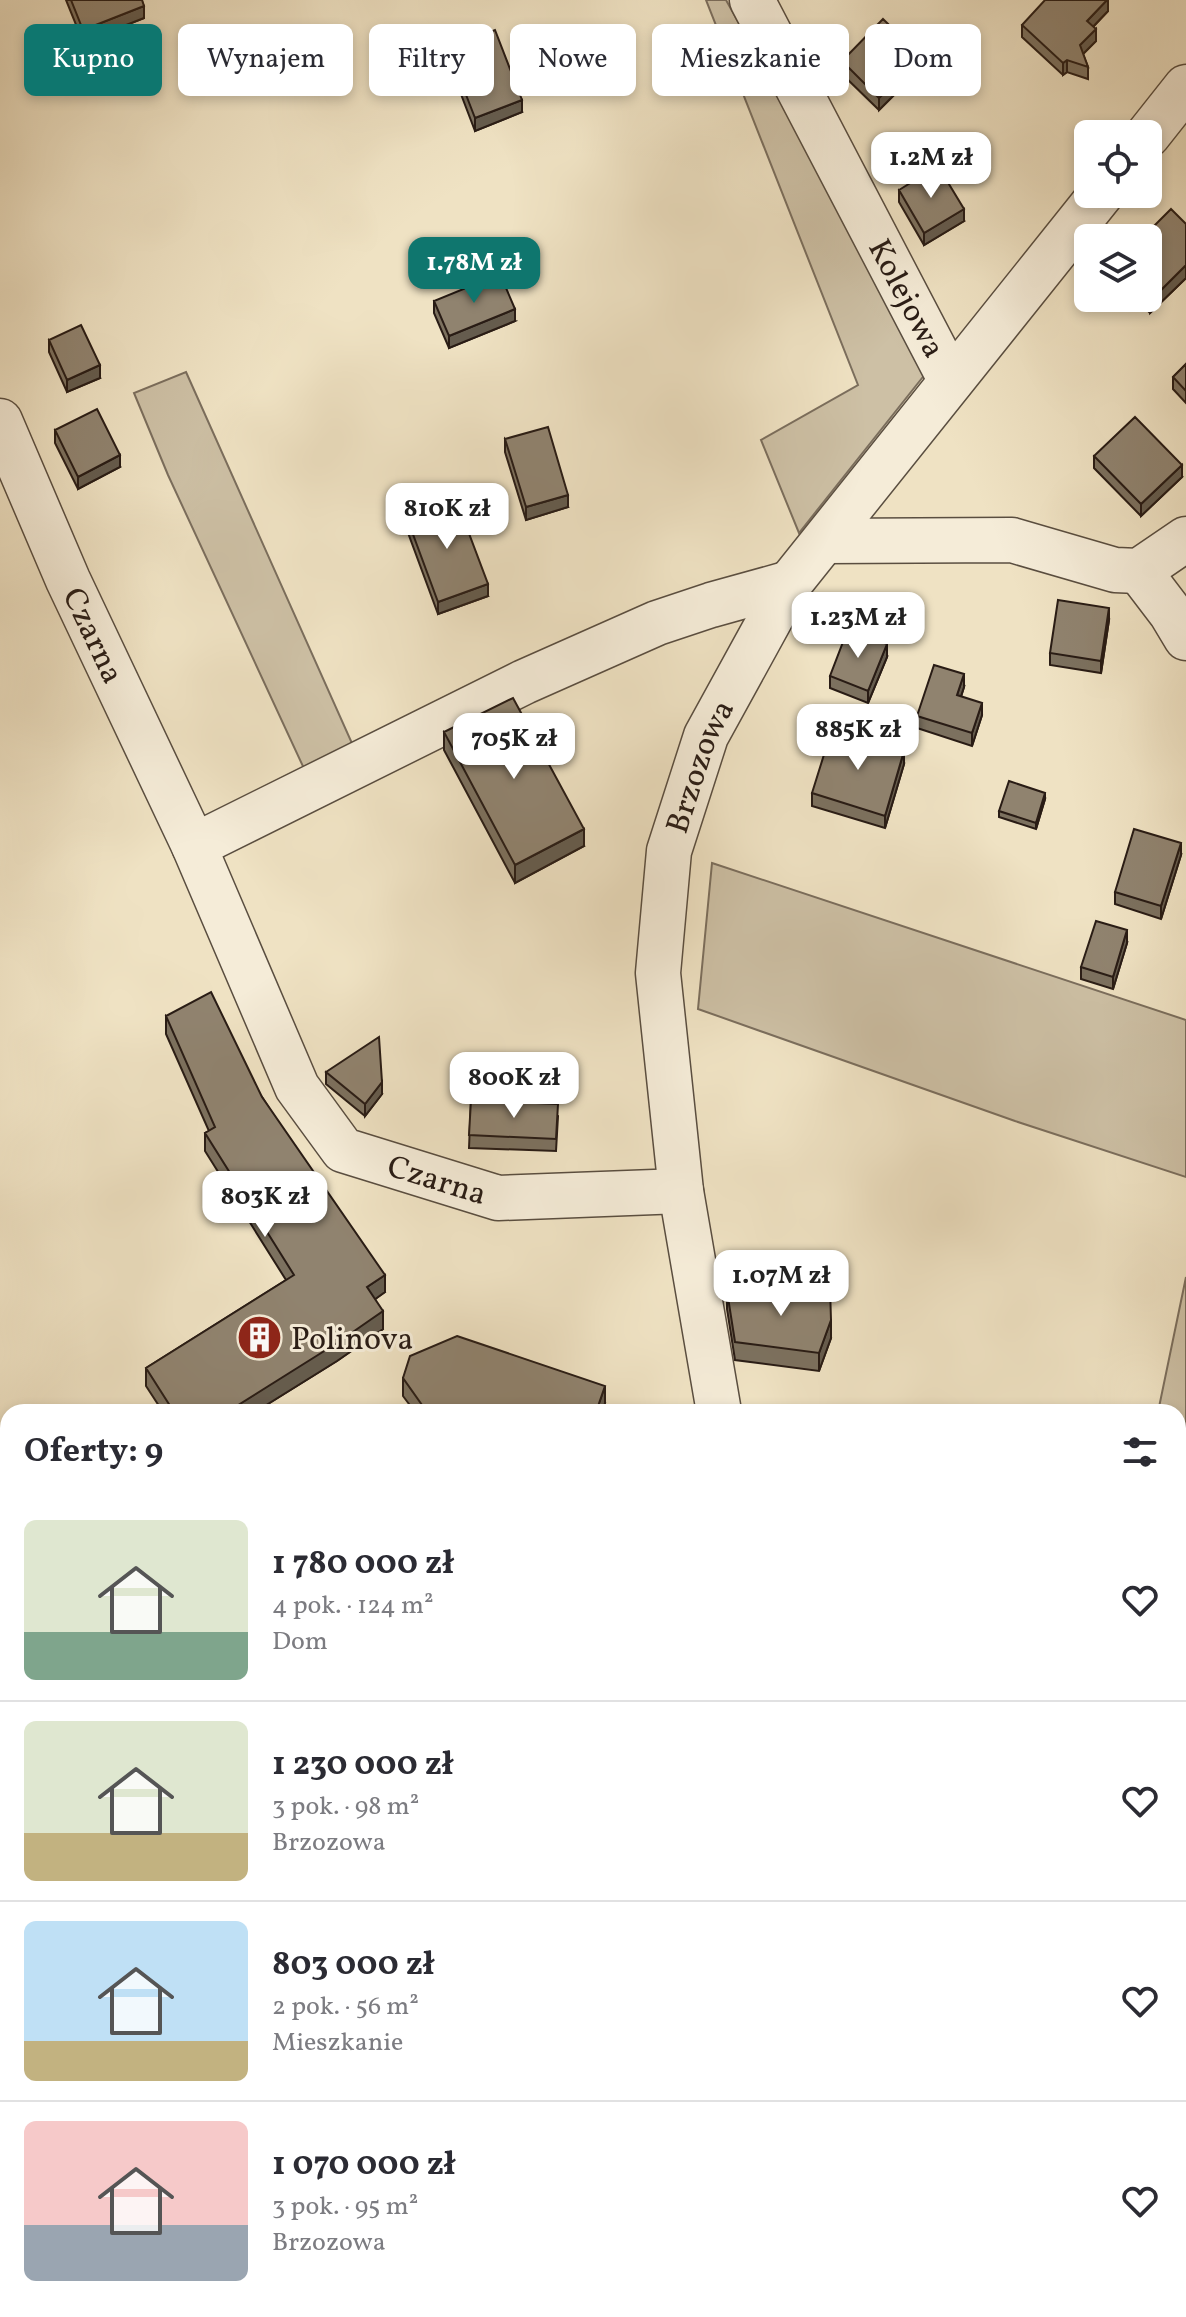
<!DOCTYPE html>
<html lang="pl">
<head>
<meta charset="utf-8">
<style>
  :root { --surface:#fff; --page:#f2f2f3; --text:#2b2b33; --muted:#7c7c81; --line:#e1e1e2; --accent:#0f766e }
  body { margin:0; font-family:Vollkorn,serif; background:var(--page); color:var(--text); height:100vh; display:flex; flex-direction:column; font-size:30px; white-space:nowrap }
  * { box-sizing:border-box; margin:0 }
  p { font-size:26px; color:var(--muted) }
  .icon { flex:none; width:44px; height:44px; fill:none; stroke:currentColor; stroke-width:2; stroke-linecap:round; stroke-linejoin:round }
  .map { position:relative; flex:1; overflow:hidden }
  .panel { position:absolute; left:0px; top:1404px; width:1186px; height:914px; display:flex; flex-direction:column; background:var(--surface); border-radius:24px 24px 0 0; box-shadow:0 4px 12px #0003 }
  .panel>* { flex:none }
  .banner { position:absolute; left:24px; top:24px; width:1138px; height:72px; display:flex; gap:16px }
  .controls { position:absolute; left:1074px; top:120px; display:grid; gap:16px }
  .controls a { display:grid; place-items:center; width:88px; height:88px; border-radius:12px; background:var(--surface); box-shadow:0 4px 12px #0003; font-size:40px }
  .price { position:absolute; translate:-50% -68px; padding:0 18px; border-radius:16px; background:#fff; color:#222; font-size:26px; line-height:52px; filter:drop-shadow(0 2px 4px #0008) }
  .price::after { content:''; position:absolute; left:50%; top:48px; width:24px; height:18px; margin-left:-12px; background:inherit; clip-path:polygon(0 0,100% 0,50% 100%) }
  .price.on { background:var(--accent); color:#fff }
  ul { padding:0; list-style:none }
  li { display:flex; align-items:center; gap:24px; height:200px; padding:0 24px }
  li+li { border-top:2px solid var(--line) }
  li span { display:grid; place-items:center; flex:none; width:224px; height:160px; border-radius:12px; color:#555 }
  li>.icon { margin-inline-start:auto }
  span .icon { width:96px; height:96px; fill:#fffc; stroke-width:1 }
  li b { font-size:34px }
  h2 { display:flex; justify-content:space-between; align-items:center; height:96px; padding:0 24px; font-size:34px }
  .pill { padding:0 28px; border-radius:12px; background:var(--surface); box-shadow:0 4px 12px #0003; font-size:28px; line-height:72px }
  .pill.on { background:var(--accent); color:#fff }
  .map>svg:first-child { display:block }
</style>
</head>
<body>
<div class="map">
<svg width="1186" height="2317" viewBox="0 0 1186 2317">
  <rect width="100%" height="100%" fill="#efe2c3"/>
  <filter id="stains"><feTurbulence type="fractalNoise" baseFrequency=".0025" numOctaves="4"/><feColorMatrix values="0 0 0 0 .2 0 0 0 0 .09 0 0 0 0 .02 0 0 0 .5 -.17"/></filter>
  <radialGradient id="worn" r=".72"><stop offset=".6" stop-color="#630" stop-opacity="0"/><stop offset="1" stop-color="#630" stop-opacity=".3"/></radialGradient>
  <path fill="#cdc0a5" stroke="#7b6e5d" stroke-width="2" d="M 706,0 L 726,0 L 930,368 L 799,533 L 761,440 L 858,385 Z
    M 186,372 L 355,750 L 307,775 L 168,475 L 134,393 Z
    M 712,863 L 1186,1020 L 1186,1177 L 1015,1121 L 698,1009 Z
    M 1186,1277 L 1186,1563 L 1178,1578 L 1178,1412 L 1158,1412 Z
    M 76,2310 L 578,2310 L 574,2317 L 79,2317 Z"/>
  <g fill="none" stroke-linecap="round" stroke-linejoin="round">
    <defs>
      <g id="minor">
        <path id="s1" d="M 752,0 L 951,381"/>
        <path d="M 1148,135 L 1186,87"/>
        <path id="s2" d="M 0,421 L 68,580 L 194,846 L 297,1087 L 343,1150 L 498,1198 L 681,1191"/>
        <path d="M 825,541 L 1012,540 L 1115,570 L 1139,571 L 1186,539"/>
        <path d="M 1139,571 L 1171,613 L 1186,638"/>
        <path d="M 194,846 L 524,682 L 657,623 L 711,605 L 790,583"/>
        <path id="s3" d="M 719,1412 L 681,1191 L 658,973 L 669,851 L 706,736 L 790,583 L 1101,194"/>
        <path d="M 0,2246 L 8,2243"/>
        <path d="M 1178,2269 L 1186,2259"/>
        <path d="M 58,2310 L 60,2317"/>
        <path d="M 877,2310 L 888,2317"/>
        <path d="M 1141,2317 L 1146,2310"/>
      </g>
    </defs>
    <use href="#minor" stroke="#5a4e40" stroke-width="47"/>
    <use href="#minor" stroke="#f5ecd8" stroke-width="44"/>
    <path stroke="#291c15" stroke-width="6" stroke-dasharray="14 14" stroke-linecap="butt" d="M 1178,1836 L 1186,1824
      M 1178,1881 L 1186,1869
      M 865,2317 L 869,2310
      M 904,2317 L 908,2310"/>
  </g>
  <path fill="#7c715f" stroke="#291c15" stroke-width="2" d="M 66,0 L 142,0 L 144,18 L 83,42 Z
    M 1108,0 L 1108,11 L 1093,27 L 1096,41 L 1083,54 L 1088,67 L 1088,79 L 1067,72 L 1063,75 L 1022,37 L 1022,25 Z
    M 448,48 L 522,112 L 475,131 L 448,60 Z
    M 842,61 L 921,68 L 879,110 L 842,74 Z
    M 899,190 L 964,221 L 924,245 L 899,202 Z
    M 1186,224 L 1186,278 L 1150,313 L 1136,298 L 1148,298 Z
    M 434,301 L 515,321 L 449,348 L 434,313 Z
    M 49,340 L 100,378 L 67,392 L 49,352 Z
    M 1186,364 L 1186,403 L 1173,389 L 1173,377 Z
    M 55,430 L 120,467 L 78,489 L 55,443 Z
    M 505,439 L 568,507 L 526,520 L 505,452 Z
    M 1094,456 L 1182,477 L 1141,516 L 1094,468 Z
    M 407,518 L 488,596 L 438,614 L 407,530 Z
    M 1109,620 L 1101,673 L 1050,665 L 1050,653 Z
    M 887,657 L 868,703 L 830,688 L 830,676 Z
    M 964,687 L 961,697 L 982,715 L 972,746 L 917,728 L 917,716 Z
    M 444,732 L 584,846 L 515,883 L 444,750 Z
    M 904,764 L 885,828 L 812,806 L 812,793 Z
    M 1045,799 L 1036,829 L 999,817 L 999,811 Z
    M 1181,855 L 1161,919 L 1115,904 L 1115,892 Z
    M 1127,943 L 1113,989 L 1081,979 L 1081,967 Z
    M 166,1016 L 262,1097 L 385,1292 L 375,1299 L 383,1329 L 337,1361 L 255,1412 L 163,1412 L 146,1386 L 146,1368 L 286,1280 L 205,1151 L 205,1133 L 209,1131 L 166,1034 Z
    M 326,1072 L 382,1094 L 365,1116 L 326,1084 Z
    M 471,1100 L 558,1116 L 556,1151 L 469,1148 Z
    M 727,1291 L 831,1338 L 819,1371 L 735,1360 L 727,1309 Z
    M 403,1378 L 605,1403 L 602,1412 L 415,1412 L 403,1396 Z"/>
  <path fill="#655c4e" stroke="#291c15" stroke-width="2" d="M 1107,0 L 1108,0 L 1108,11 L 1087,33 L 1087,21 Z
    M 144,6 L 144,18 L 83,42 L 83,30 Z
    M 1096,29 L 1096,41 L 1080,57 L 1080,45 Z
    M 921,56 L 921,68 L 879,110 L 879,98 Z
    M 1067,60 L 1067,72 L 1063,75 L 1063,63 Z
    M 522,100 L 522,112 L 475,131 L 475,118 Z
    M 964,209 L 964,221 L 924,245 L 924,233 Z
    M 1186,265 L 1186,278 L 1150,313 L 1150,301 Z
    M 515,309 L 515,321 L 449,348 L 449,336 Z
    M 100,365 L 100,378 L 67,392 L 67,380 Z
    M 120,455 L 120,467 L 78,489 L 78,477 Z
    M 1182,465 L 1182,477 L 1141,516 L 1141,504 Z
    M 568,495 L 568,507 L 526,520 L 526,507 Z
    M 488,584 L 488,596 L 438,614 L 438,602 Z
    M 1109,608 L 1109,620 L 1101,673 L 1101,661 Z
    M 887,644 L 887,657 L 868,703 L 868,691 Z
    M 964,674 L 964,687 L 957,708 L 957,695 Z
    M 982,703 L 982,715 L 972,746 L 972,733 Z
    M 904,751 L 904,764 L 885,828 L 885,816 Z
    M 1045,793 L 1045,799 L 1036,829 L 1036,823 Z
    M 584,829 L 584,846 L 515,883 L 515,865 Z
    M 1181,843 L 1181,855 L 1161,919 L 1161,906 Z
    M 1127,930 L 1127,943 L 1113,989 L 1113,977 Z
    M 382,1082 L 382,1094 L 365,1116 L 365,1104 Z
    M 385,1275 L 385,1292 L 367,1305 L 367,1287 Z
    M 383,1311 L 383,1329 L 337,1361 L 255,1412 L 227,1412 Z
    M 831,1320 L 831,1338 L 819,1371 L 819,1353 Z
    M 605,1386 L 605,1403 L 602,1412 L 596,1412 Z
    M 644,2310 L 652,2310 L 647,2317 L 640,2317 Z"/>
  <path fill="#90836f" stroke="#291c15" stroke-width="2" d="M 71,0 L 142,0 L 144,6 L 83,30 Z
    M 1045,0 L 1107,0 L 1087,21 L 1096,29 L 1080,45 L 1088,67 L 1067,60 L 1063,63 L 1022,25 Z
    M 883,19 L 921,56 L 879,98 L 842,61 Z
    M 495,30 L 522,100 L 475,118 L 448,48 Z
    M 938,166 L 964,209 L 924,233 L 899,190 Z
    M 1171,209 L 1186,224 L 1186,265 L 1150,301 L 1147,298 L 1148,238 L 1142,238 Z
    M 500,274 L 515,309 L 449,336 L 434,301 Z
    M 81,325 L 100,365 L 67,380 L 49,340 Z
    M 1186,364 L 1186,391 L 1173,377 Z
    M 97,409 L 120,455 L 78,477 L 55,430 Z
    M 1135,417 L 1182,465 L 1141,504 L 1094,456 Z
    M 548,427 L 568,495 L 526,507 L 505,439 Z
    M 456,499 L 488,584 L 438,602 L 407,518 Z
    M 1058,600 L 1109,608 L 1101,661 L 1050,653 Z
    M 848,629 L 887,644 L 868,691 L 830,676 Z
    M 934,665 L 964,674 L 957,695 L 982,703 L 972,733 L 917,716 Z
    M 513,698 L 584,829 L 515,865 L 444,732 Z
    M 832,729 L 904,751 L 885,816 L 812,793 Z
    M 1009,781 L 1045,793 L 1036,823 L 999,811 Z
    M 1134,829 L 1181,843 L 1161,906 L 1115,892 Z
    M 1096,921 L 1127,930 L 1113,977 L 1081,967 Z
    M 211,992 L 262,1097 L 385,1275 L 367,1287 L 383,1311 L 337,1343 L 227,1412 L 174,1412 L 146,1368 L 294,1275 L 205,1133 L 215,1127 L 166,1016 Z
    M 379,1037 L 382,1082 L 365,1104 L 326,1072 Z
    M 471,1100 L 558,1104 L 556,1139 L 469,1135 Z
    M 830,1288 L 831,1320 L 819,1353 L 735,1342 L 727,1291 Z
    M 457,1336 L 605,1386 L 596,1412 L 427,1412 L 403,1378 L 410,1356 Z
    M 586,2310 L 644,2310 L 640,2317 L 582,2317 Z"/>
  <defs>
    <symbol id="building-disc" viewBox="-11 -11 22 22"><circle r="9.5" fill="#8f2418" stroke="#f5ecd8"/><path d="M-4-6H4V6H1V3H-1V6H-4ZM-2.5-4.3h1.7v1.8h-1.7ZM.8-4.3h1.7v1.8H.8ZM-2.5-1h1.7V.8h-1.7ZM.8-1h1.7V.8H.8Z" fill="#fff"/></symbol>
  </defs>
  <g fill-rule="evenodd">
    <use href="#building-disc" x="234" y="1312" width="51" height="51"/>
  </g>
  <g text-anchor="middle" stroke-width="6" stroke-linejoin="round" paint-order="stroke">
    <g font-size="32" fill="#291c15" stroke="#f5ecd8">
      <text dy="11" stroke="none"><textPath href="#s1" startOffset="336">Kolejowa</textPath></text>
      <text dy="11" stroke="none"><textPath href="#s2" startOffset="234">Czarna</textPath></text>
      <text dy="11" stroke="none"><textPath href="#s3" startOffset="656">Brzozowa</textPath></text>
      <text dy="11" stroke="none"><textPath href="#s2" startOffset="906">Czarna</textPath></text>
    </g>
    <g font-size="32" fill="#291c15" stroke="#f5ecd8" text-anchor="start">
      <text x="291" y="1349">Polinova</text>
    </g>
  </g>
  <rect width="100%" height="100%" filter="url(#stains)"/>
  <rect width="100%" height="100%" fill="url(#worn)"/>
</svg>
<div class="controls">
<a><svg class="icon" aria-label="locate" viewBox="0 0 24 24"><circle cx="12" cy="12" r="6"/><path d="M12 2v4M12 18v4M2 12h4M18 12h4"/></svg></a>
<a><svg class="icon" aria-label="layers" viewBox="0 0 24 24"><path d="M12 4l9 5-9 5-9-5zM3 14l9 5 9-5"/></svg></a>
</div>
<b class="price" style="left:931px;top:200px">1.2M zł</b>
<b class="price on" style="left:474px;top:305px">1.78M zł</b>
<b class="price" style="left:447px;top:551px">810K zł</b>
<b class="price" style="left:858px;top:660px">1.23M zł</b>
<b class="price" style="left:858px;top:772px">885K zł</b>
<b class="price" style="left:514px;top:781px">705K zł</b>
<b class="price" style="left:514px;top:1120px">800K zł</b>
<b class="price" style="left:265px;top:1239px">803K zł</b>
<b class="price" style="left:781px;top:1318px">1.07M zł</b>
<div class="banner">
<a class="pill on">Kupno</a>
<a class="pill">Wynajem</a>
<a class="pill">Filtry</a>
<a class="pill">Nowe</a>
<a class="pill">Mieszkanie</a>
<a class="pill">Dom</a>
</div>
<section class="panel">
<h2>Oferty: 9<svg class="icon" aria-label="filters" viewBox="0 0 24 24"><path d="M4 7h16M4 17h16"/><circle cx="9" cy="7" r="2"/><circle cx="15" cy="17" r="2"/></svg></h2>
<ul>
<li><span style="background:linear-gradient(#dfe7d0 70%,#7fa58c 0)"><svg class="icon" aria-label="home" viewBox="0 0 24 24"><path d="M3 11l9-7 9 7M6 9v11h12V9"/></svg></span><div><b>1 780 000 zł</b><p>4 pok. · 124 m²</p><p>Dom</p></div><svg class="icon" aria-label="heart" viewBox="0 0 24 24"><path d="M12 20l-8-8c-3-5 5-10 8-4 3-6 11-1 8 4z"/></svg></li>
<li><span style="background:linear-gradient(#dfe7d0 70%,#c2b280 0)"><svg class="icon" aria-label="home" viewBox="0 0 24 24"><path d="M3 11l9-7 9 7M6 9v11h12V9"/></svg></span><div><b>1 230 000 zł</b><p>3 pok. · 98 m²</p><p>Brzozowa</p></div><svg class="icon" aria-label="heart" viewBox="0 0 24 24"><path d="M12 20l-8-8c-3-5 5-10 8-4 3-6 11-1 8 4z"/></svg></li>
<li><span style="background:linear-gradient(#bfe0f5 75%,#c2b280 0)"><svg class="icon" aria-label="home" viewBox="0 0 24 24"><path d="M3 11l9-7 9 7M6 9v11h12V9"/></svg></span><div><b>803 000 zł</b><p>2 pok. · 56 m²</p><p>Mieszkanie</p></div><svg class="icon" aria-label="heart" viewBox="0 0 24 24"><path d="M12 20l-8-8c-3-5 5-10 8-4 3-6 11-1 8 4z"/></svg></li>
<li><span style="background:linear-gradient(#f6c9c9 65%,#9aa5b1 0)"><svg class="icon" aria-label="home" viewBox="0 0 24 24"><path d="M3 11l9-7 9 7M6 9v11h12V9"/></svg></span><div><b>1 070 000 zł</b><p>3 pok. · 95 m²</p><p>Brzozowa</p></div><svg class="icon" aria-label="heart" viewBox="0 0 24 24"><path d="M12 20l-8-8c-3-5 5-10 8-4 3-6 11-1 8 4z"/></svg></li>
</ul>
</section>
</div>
</body>
</html>
